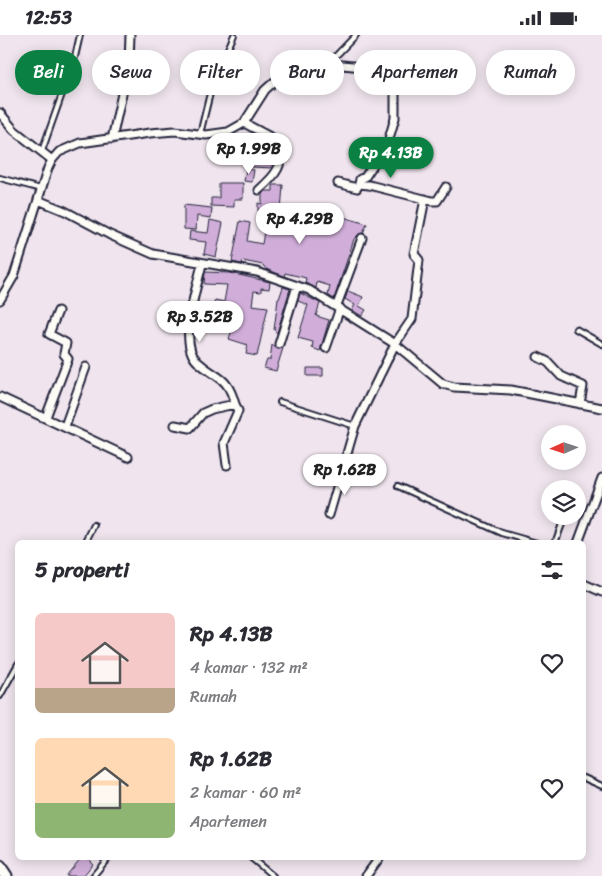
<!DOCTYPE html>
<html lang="id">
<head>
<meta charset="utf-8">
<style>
  :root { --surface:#fff; --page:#f2f2f3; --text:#2b2b33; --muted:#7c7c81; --accent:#0b8043 }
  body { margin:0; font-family:Sriracha,sans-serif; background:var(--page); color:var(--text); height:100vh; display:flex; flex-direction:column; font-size:19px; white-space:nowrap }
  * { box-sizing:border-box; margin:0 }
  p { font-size:16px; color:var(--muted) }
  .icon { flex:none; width:28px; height:28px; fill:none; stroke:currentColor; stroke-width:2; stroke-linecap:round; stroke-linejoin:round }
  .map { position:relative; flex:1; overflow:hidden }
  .panel { position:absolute; left:15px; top:505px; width:571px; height:320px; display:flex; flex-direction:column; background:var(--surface); border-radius:8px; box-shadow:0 2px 12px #0003 }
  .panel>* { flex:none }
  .guide { position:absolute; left:15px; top:15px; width:572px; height:45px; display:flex; gap:10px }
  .needle { width:32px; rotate:267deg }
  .buttons { position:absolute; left:541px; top:390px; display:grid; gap:10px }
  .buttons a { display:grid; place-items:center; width:45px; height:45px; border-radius:50%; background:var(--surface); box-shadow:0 2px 12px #0003; font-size:25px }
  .price { position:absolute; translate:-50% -42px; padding:0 11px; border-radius:18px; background:#fff; color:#222; font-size:16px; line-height:32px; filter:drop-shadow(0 1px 2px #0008) }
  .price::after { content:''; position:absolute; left:50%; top:30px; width:15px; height:11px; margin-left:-8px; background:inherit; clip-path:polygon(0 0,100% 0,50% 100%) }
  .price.active { background:var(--accent); color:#fff }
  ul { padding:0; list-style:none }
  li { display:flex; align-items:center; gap:15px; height:125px; padding:0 20px }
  li span { display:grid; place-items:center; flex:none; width:140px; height:100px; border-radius:8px; color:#555 }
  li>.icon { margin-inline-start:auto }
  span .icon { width:60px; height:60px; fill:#fffc; stroke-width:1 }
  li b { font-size:21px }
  h2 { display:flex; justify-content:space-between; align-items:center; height:60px; padding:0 20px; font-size:21px }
  .chip { padding:0 18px; border-radius:22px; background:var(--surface); box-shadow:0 2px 12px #0003; font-size:18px; line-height:45px }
  .chip.active { background:var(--accent); color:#fff }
  .status { display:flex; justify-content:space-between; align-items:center; height:35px; padding:0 25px; background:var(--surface); direction:ltr }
  .status svg { height:14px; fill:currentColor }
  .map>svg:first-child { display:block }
</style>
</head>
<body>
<div class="status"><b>12:53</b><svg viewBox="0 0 49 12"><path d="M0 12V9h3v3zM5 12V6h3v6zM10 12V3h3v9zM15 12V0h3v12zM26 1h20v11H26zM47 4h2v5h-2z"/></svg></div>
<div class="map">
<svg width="602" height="841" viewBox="0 0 602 841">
  <rect width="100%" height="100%" fill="#f0e5ee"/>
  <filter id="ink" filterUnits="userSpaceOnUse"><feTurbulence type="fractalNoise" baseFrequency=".02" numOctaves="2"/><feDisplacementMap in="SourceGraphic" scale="10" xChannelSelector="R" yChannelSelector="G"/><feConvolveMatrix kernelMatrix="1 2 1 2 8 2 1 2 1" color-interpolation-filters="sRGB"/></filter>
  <g filter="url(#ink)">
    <path fill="#d0aed9" stroke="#22223b" d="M 256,116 L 273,116 L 272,133 L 252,132 L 252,123 L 256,124 Z
      M 246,134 L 254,135 L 252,147 L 244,146 Z
      M 219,148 L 243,148 L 243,164 L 234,164 L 234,172 L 211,171 L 211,163 L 219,163 Z
      M 273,150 L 283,150 L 281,176 L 278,176 L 276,189 L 302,193 L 304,181 L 333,188 L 336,180 L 367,189 L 363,198 L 359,199 L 354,204 L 334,264 L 328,260 L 330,251 L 317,247 L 316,253 L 305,248 L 306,243 L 285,238 L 284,241 L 266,234 L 263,230 L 243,226 L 242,229 L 232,227 L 240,186 L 250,188 L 247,206 L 262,209 L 267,177 L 258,176 L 258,168 L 262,169 L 262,159 L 265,156 L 273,156 Z
      M 184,170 L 212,173 L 211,183 L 197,181 L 196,195 L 184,194 Z
      M 210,185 L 223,188 L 216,222 L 204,219 L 206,207 L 189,205 L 190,196 L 208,198 Z
      M 205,237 L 230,238 L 270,247 L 269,254 L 261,253 L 261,257 L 254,256 L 252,270 L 268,272 L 257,321 L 246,319 L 248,310 L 229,304 L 235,284 L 231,283 L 231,281 L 212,276 L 215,265 L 224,267 L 227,250 L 204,249 Z
      M 283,252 L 290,254 L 277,298 L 274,295 L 278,264 L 279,264 Z
      M 348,256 L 363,262 L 359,271 L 366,275 L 362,281 L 352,275 L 355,270 L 345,264 Z
      M 300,258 L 320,268 L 316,281 L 329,285 L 320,316 L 312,313 L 313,307 L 298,303 L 308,270 L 298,266 Z
      M 272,310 L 278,314 L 283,313 L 276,336 L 264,333 L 267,325 L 270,325 Z
      M 307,333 L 323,333 L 323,341 L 307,341 Z
      M 82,822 L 86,822 L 93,829 L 83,841 L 66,841 Z"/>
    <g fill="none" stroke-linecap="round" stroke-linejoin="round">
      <defs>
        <path id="lane" d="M 328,29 L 356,0
          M 200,99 L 212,50 L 234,0
          M 42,116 L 75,22 L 80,0
          M 0,143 L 41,154
          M 576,294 L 602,309
          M 280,367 L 355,391
          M 398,451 L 502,498 L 537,508
          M 85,508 L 94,490
          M 555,508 L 565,481
          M 0,661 L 18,629
          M 584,743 L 602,751
          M 250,822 L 273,841
          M 93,841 L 109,822"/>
        <path id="street" d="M 0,78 L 14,95 L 52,125
          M 244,88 L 280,107 C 284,131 276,140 259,155
          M 112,104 L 129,27 L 130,0
          M 338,148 L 357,153 L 359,149 L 369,150 L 432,166 L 437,166 L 446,152
          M 38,165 L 65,176 L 110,200 L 153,219 L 257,237 L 309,255 L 395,309 L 443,349 L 454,352 L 511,355 L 602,373
          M 202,229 C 197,253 177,309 198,327 C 218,345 227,340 235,369
          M 0,265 L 14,241 L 48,133 L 52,125 L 59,117 L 80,108 L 150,98 L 175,96 L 206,100 L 228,97 L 244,88 L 265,55 L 284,38 L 298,29 L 311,27 L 394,35 L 395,38 L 395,83 L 388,107 L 365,142 L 360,144 L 359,149
          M 337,270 L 362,203
          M 279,309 L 297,251
          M 326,313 L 340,273
          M 538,322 L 548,327 L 561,341 L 583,351 L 580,369
          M 0,362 L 128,422
          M 46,382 L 68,324 L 64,319 L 66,308 L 49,299 L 58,276
          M 175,390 L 190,393 L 203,378 L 212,374 L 235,369 L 238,376 L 224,408 L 227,430
          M 65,391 L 86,332
          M 329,480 L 355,391 L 395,309 L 412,284 L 419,225 L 414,219 L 425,164
          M 578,508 L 602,443
          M 584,549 L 602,557
          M 366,841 L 380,822"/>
        <path id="primary" d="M 0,832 L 6,841"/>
      </defs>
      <use href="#lane" stroke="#22223b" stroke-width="8"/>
      <use href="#street" stroke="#22223b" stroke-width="11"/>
      <use href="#primary" stroke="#22223b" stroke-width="15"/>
      <use href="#lane" stroke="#fdfcf7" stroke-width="4"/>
      <use href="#street" stroke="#fdfcf7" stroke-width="7"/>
      <use href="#primary" stroke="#fdfcf7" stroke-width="11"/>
    </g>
  </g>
</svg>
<div class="buttons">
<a><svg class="needle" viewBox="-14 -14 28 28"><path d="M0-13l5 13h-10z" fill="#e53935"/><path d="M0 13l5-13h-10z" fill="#7c7c81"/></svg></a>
<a><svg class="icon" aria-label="layers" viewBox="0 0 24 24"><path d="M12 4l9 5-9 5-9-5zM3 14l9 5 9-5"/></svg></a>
</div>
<b class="price" style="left:249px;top:140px">Rp 1.99B</b>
<b class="price active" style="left:391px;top:144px">Rp 4.13B</b>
<b class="price" style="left:300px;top:210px">Rp 4.29B</b>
<b class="price" style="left:200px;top:308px">Rp 3.52B</b>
<b class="price" style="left:345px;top:461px">Rp 1.62B</b>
<div class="guide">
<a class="chip active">Beli</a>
<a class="chip">Sewa</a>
<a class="chip">Filter</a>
<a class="chip">Baru</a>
<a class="chip">Apartemen</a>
<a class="chip">Rumah</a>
</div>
<section class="panel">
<h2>5 properti<svg class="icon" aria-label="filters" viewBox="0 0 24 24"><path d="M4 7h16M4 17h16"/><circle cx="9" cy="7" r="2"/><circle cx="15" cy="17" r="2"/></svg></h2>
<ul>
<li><span style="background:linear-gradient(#f6c9c9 75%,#b9a48a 0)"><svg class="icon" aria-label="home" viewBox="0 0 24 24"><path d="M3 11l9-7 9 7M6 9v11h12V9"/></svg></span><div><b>Rp 4.13B</b><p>4 kamar · 132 m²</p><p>Rumah</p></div><svg class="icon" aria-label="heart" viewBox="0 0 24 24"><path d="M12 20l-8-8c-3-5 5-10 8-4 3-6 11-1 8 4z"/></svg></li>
<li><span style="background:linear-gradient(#ffd9b3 65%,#8fb573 0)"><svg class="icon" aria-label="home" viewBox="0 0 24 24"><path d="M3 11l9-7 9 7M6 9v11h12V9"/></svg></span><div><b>Rp 1.62B</b><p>2 kamar · 60 m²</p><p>Apartemen</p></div><svg class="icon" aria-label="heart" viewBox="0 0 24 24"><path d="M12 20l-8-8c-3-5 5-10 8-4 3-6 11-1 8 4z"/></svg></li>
</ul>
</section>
</div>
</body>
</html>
